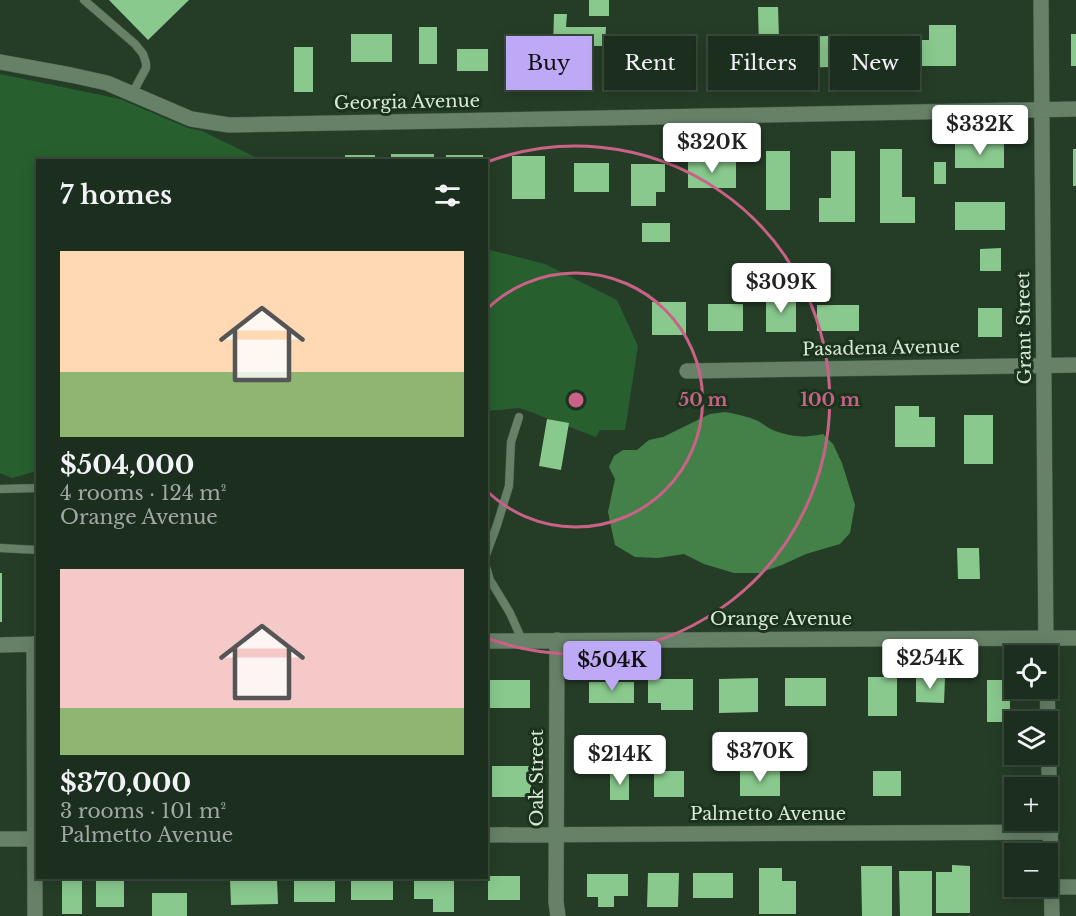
<!DOCTYPE html>
<html lang="en">
<head>
<meta charset="utf-8">
<style>
  :root { --surface:#1c2e1d; --page:#293a2a; --text:#f1f3f6; --muted:#a0a8a4; --line:#3a4a3b; --accent:#bda9f5 }
  body { margin:0; font-family:"Libre Baskerville",serif; background:var(--page); color:var(--text); height:100vh; display:flex; flex-direction:column; font-size:22px; white-space:nowrap }
  * { box-sizing:border-box; margin:0 }
  p { font-size:20px; color:var(--muted) }
  .icon { flex:none; width:33px; height:33px; fill:none; stroke:currentColor; stroke-width:2; stroke-linecap:round; stroke-linejoin:round }
  .map { position:relative; flex:1; overflow:hidden }
  .panel { position:absolute; left:36px; top:159px; width:452px; height:720px; display:flex; flex-direction:column; background:var(--surface); border-radius:0px; box-shadow:0 3px 15px #0003,0 0 0 2px var(--line) }
  .panel>* { flex:none }
  .hud { position:absolute; left:506px; top:36px; width:480px; height:54px; display:flex; gap:12px }
  .controls { position:absolute; left:1004px; top:645px; display:grid; gap:12px }
  .controls a { display:grid; place-items:center; width:54px; height:54px; border-radius:0px; background:var(--surface); box-shadow:0 3px 15px #0003,0 0 0 2px var(--line); font-size:30px }
  .price { position:absolute; translate:-50% -51px; padding:0 14px; border-radius:6px; background:#fff; color:#222; font-size:20px; line-height:39px; filter:drop-shadow(0 2px 3px #0008) }
  .price::after { content:''; position:absolute; left:50%; top:36px; width:18px; height:14px; margin-left:-9px; background:inherit; clip-path:polygon(0 0,100% 0,50% 100%) }
  .price.current { background:var(--accent); color:#111 }
  ul { padding:0; list-style:none }
  li { display:grid; align-content:center; gap:12px; height:318px; padding:0 24px }
  li span { display:grid; place-items:center; height:186px; border-radius:0px; color:#555 }
  li>.icon { margin-inline-start:auto }
  span .icon { width:108px; height:108px; fill:#fffc; stroke-width:1 }
  li b { font-size:26px }
  h2 { display:flex; justify-content:space-between; align-items:center; height:72px; padding:0 24px; font-size:26px }
  .tag { padding:0 21px; border-radius:0px; background:var(--surface); box-shadow:0 3px 15px #0003,0 0 0 2px var(--line); font-size:21px; line-height:54px }
  .tag.current { background:var(--accent); color:#111 }
  .map>svg:first-child { display:block }
</style>
</head>
<body>
<div class="map">
<svg width="1076" height="916" viewBox="0 0 1076 916">
  <rect width="100%" height="100%" fill="#253d27"/>
  <path fill="#27602e" d="M 0,74 L 120,99 L 188,128 L 202,131 L 261,160 L 38,160 L 37,471 L 12,478 L 0,473 Z
    M 486,249 L 545,264 L 617,300 L 638,346 L 625,430 L 600,430 L 596,437 L 520,408 L 486,411 Z"/>
  <path fill="#448149" d="M 725,412 C 736,414 747,416 758,421 C 763,424 769,429 775,431 C 791,437 806,438 823,434 L 833,444 L 842,463 L 855,505 L 850,533 L 840,544 L 806,554 L 782,565 L 759,573 L 734,573 L 704,564 L 684,554 L 658,558 L 635,557 L 615,545 L 608,512 L 615,479 L 609,467 L 614,456 L 623,450 L 637,450 L 649,440 L 663,437 L 710,414 Z"/>
  <path fill="#89c98d" d="M 109,0 L 189,0 L 148,40 Z
    M 589,0 L 609,0 L 609,16 L 589,16 Z
    M 758,7 L 778,7 L 779,37 L 828,36 L 829,67 L 774,69 L 774,49 L 759,50 Z
    M 554,14 L 567,14 L 566,27 L 606,27 L 605,46 L 553,46 Z
    M 929,25 L 956,25 L 956,66 L 896,66 L 896,40 L 929,40 Z
    M 419,27 L 437,27 L 437,64 L 419,64 Z
    M 351,34 L 392,34 L 392,62 L 351,62 Z
    M 1071,34 L 1076,34 L 1076,66 L 1071,66 Z
    M 640,36 L 680,36 L 680,62 L 640,62 Z
    M 294,47 L 313,47 L 313,92 L 294,92 Z
    M 457,49 L 488,49 L 488,71 L 457,71 Z
    M 509,49 L 526,49 L 526,82 L 509,82 Z
    M 955,143 L 1004,143 L 1004,168 L 955,168 Z
    M 880,149 L 902,149 L 902,197 L 915,197 L 915,223 L 880,223 Z
    M 1073,149 L 1076,149 L 1076,186 L 1073,186 Z
    M 766,151 L 790,151 L 790,210 L 766,210 Z
    M 831,151 L 855,151 L 855,222 L 819,222 L 819,198 L 831,198 Z
    M 391,154 L 434,154 L 434,160 L 391,160 Z
    M 345,155 L 375,155 L 375,160 L 345,160 Z
    M 446,155 L 483,155 L 483,160 L 446,160 Z
    M 512,156 L 545,156 L 545,199 L 512,199 Z
    M 688,161 L 736,161 L 736,188 L 688,188 Z
    M 934,162 L 946,162 L 946,184 L 934,184 Z
    M 574,163 L 609,163 L 609,192 L 574,192 Z
    M 631,164 L 665,164 L 665,192 L 656,192 L 656,206 L 631,206 Z
    M 955,202 L 1005,202 L 1005,230 L 955,230 Z
    M 642,223 L 670,223 L 670,242 L 642,242 Z
    M 1001,248 L 1001,271 L 980,271 L 980,249 Z
    M 766,296 L 796,296 L 796,332 L 766,332 Z
    M 652,302 L 686,302 L 686,335 L 652,335 Z
    M 708,304 L 743,304 L 743,331 L 708,331 Z
    M 817,305 L 859,305 L 859,331 L 817,331 Z
    M 978,308 L 1002,308 L 1002,337 L 978,337 Z
    M 895,406 L 919,406 L 919,417 L 935,417 L 935,447 L 895,447 Z
    M 964,415 L 993,415 L 993,464 L 964,464 Z
    M 547,419 L 569,423 L 561,470 L 539,466 Z
    M 957,548 L 979,548 L 980,579 L 958,579 Z
    M 0,573 L 2,573 L 2,622 L 0,622 Z
    M 868,677 L 897,677 L 897,716 L 868,716 Z
    M 758,678 L 758,712 L 719,713 L 719,679 Z
    M 785,678 L 826,678 L 826,706 L 785,706 Z
    M 916,678 L 945,678 L 944,703 L 916,702 Z
    M 648,679 L 693,679 L 693,710 L 661,710 L 661,703 L 648,703 Z
    M 490,680 L 530,680 L 530,708 L 490,708 Z
    M 987,680 L 1010,680 L 1010,722 L 987,722 Z
    M 589,682 L 634,682 L 634,703 L 589,703 Z
    M 492,766 L 531,766 L 531,797 L 492,797 Z
    M 654,771 L 684,771 L 684,797 L 654,797 Z
    M 740,771 L 780,771 L 780,796 L 740,796 Z
    M 873,771 L 901,771 L 901,796 L 873,796 Z
    M 610,773 L 629,773 L 629,800 L 610,800 Z
    M 952,865 L 970,866 L 970,913 L 936,913 L 936,872 L 952,872 Z
    M 861,866 L 892,866 L 892,916 L 862,916 Z
    M 759,868 L 782,868 L 782,881 L 796,881 L 796,914 L 759,914 Z
    M 899,871 L 932,871 L 932,916 L 900,916 Z
    M 648,873 L 679,873 L 678,907 L 647,907 Z
    M 693,873 L 733,873 L 733,898 L 693,898 Z
    M 587,874 L 628,874 L 628,896 L 614,896 L 614,907 L 598,907 L 598,897 L 587,897 Z
    M 488,876 L 520,876 L 520,900 L 488,900 Z
    M 62,878 L 82,878 L 82,914 L 62,914 Z
    M 96,878 L 124,878 L 124,907 L 96,907 Z
    M 277,878 L 278,904 L 231,905 L 230,879 Z
    M 294,878 L 335,878 L 335,902 L 294,902 Z
    M 351,878 L 393,878 L 393,900 L 351,900 Z
    M 414,878 L 454,878 L 454,912 L 433,912 L 433,899 L 414,899 Z
    M 152,893 L 187,893 L 187,916 L 152,916 Z"/>
  <g fill="none" stroke-linecap="round" stroke-linejoin="round">
    <defs>
      <path id="lane" d="M 84,0 L 135,44 L 143,54 L 146,63 L 146,68 L 132,94
        M 0,489 L 38,488
        M 0,548 L 38,550
        M 486,555 L 497,525 L 509,486 L 511,442 L 519,417
        M 486,567 L 490,580 L 510,613 L 522,640"/>
      <path id="street" d="M 1041,0 L 1046,656
        M 0,62 L 71,75 L 107,83 L 191,119 L 229,125 L 1076,109
        M 687,371 L 1076,365
        M 557,640 L 556,902 L 558,916
        M 486,641 L 1076,638
        M 34,644 L 35,916
        M 0,645 L 38,644
        M 1047,678 L 1052,916
        M 486,835 L 1051,832
        M 0,839 L 38,839
        M 1052,887 L 1076,887"/>
    </defs>
    <use href="#lane" stroke="#465b48" stroke-width="9"/>
    <use href="#street" stroke="#465b48" stroke-width="16"/>
    <use href="#lane" stroke="#678168" stroke-width="8"/>
    <use href="#street" stroke="#678168" stroke-width="15"/>
  </g>
  <g fill="none" stroke="#ca6187" stroke-width="3">
    <path d="M486 310A127 127 0 1 1 486 490"/>
    <path d="M487 162A254 254 0 1 1 487 638"/>
  </g>
  <g text-anchor="middle" stroke-width="6" stroke-linejoin="round" paint-order="stroke">
    <g font-size="18" fill="#dae8da" stroke="#1b331d">
      <text transform="translate(407 102) rotate(-1)" y="6">Georgia Avenue</text>
      <text transform="translate(1024 328) rotate(-91)" y="6">Grant Street</text>
      <text transform="translate(881 348) rotate(-1)" y="6">Pasadena Avenue</text>
      <text x="781" y="625">Orange Avenue</text>
      <text transform="translate(537 778) rotate(-90)" y="6">Oak Street</text>
      <text x="768" y="820">Palmetto Avenue</text>
    </g>
  </g>
  <circle cx="576" cy="400" r="9" fill="#ca6187" stroke="#1b331d" stroke-width="3"/>
  <g font-size="18" text-anchor="middle" font-weight="bold" fill="#ca6187" stroke="#1b331d" stroke-width="6" stroke-linejoin="round" paint-order="stroke">
    <text x="703" y="406">50 m</text>
    <text x="830" y="406">100 m</text>
  </g>
</svg>
<div class="controls">
<a><svg class="icon" aria-label="locate" viewBox="0 0 24 24"><circle cx="12" cy="12" r="6"/><path d="M12 2v4M12 18v4M2 12h4M18 12h4"/></svg></a>
<a><svg class="icon" aria-label="layers" viewBox="0 0 24 24"><path d="M12 4l9 5-9 5-9-5zM3 14l9 5 9-5"/></svg></a>
<a>+</a>
<a>−</a>
</div>
<b class="price" style="left:980px;top:156px">$332K</b>
<b class="price" style="left:712px;top:174px">$320K</b>
<b class="price" style="left:781px;top:314px">$309K</b>
<b class="price" style="left:930px;top:690px">$254K</b>
<b class="price current" style="left:612px;top:692px">$504K</b>
<b class="price" style="left:760px;top:783px">$370K</b>
<b class="price" style="left:620px;top:786px">$214K</b>
<div class="hud">
<a class="tag current">Buy</a>
<a class="tag">Rent</a>
<a class="tag">Filters</a>
<a class="tag">New</a>
</div>
<section class="panel">
<h2>7 homes<svg class="icon" aria-label="filters" viewBox="0 0 24 24"><path d="M4 7h16M4 17h16"/><circle cx="9" cy="7" r="2"/><circle cx="15" cy="17" r="2"/></svg></h2>
<ul>
<li><span style="background:linear-gradient(#ffd9b3 65%,#8fb573 0)"><svg class="icon" aria-label="home" viewBox="0 0 24 24"><path d="M3 11l9-7 9 7M6 9v11h12V9"/></svg></span><div><b>$504,000</b><p>4 rooms · 124 m²</p><p>Orange Avenue</p></div></li>
<li><span style="background:linear-gradient(#f6c9c9 75%,#8fb573 0)"><svg class="icon" aria-label="home" viewBox="0 0 24 24"><path d="M3 11l9-7 9 7M6 9v11h12V9"/></svg></span><div><b>$370,000</b><p>3 rooms · 101 m²</p><p>Palmetto Avenue</p></div></li>
</ul>
</section>
</div>
</body>
</html>
